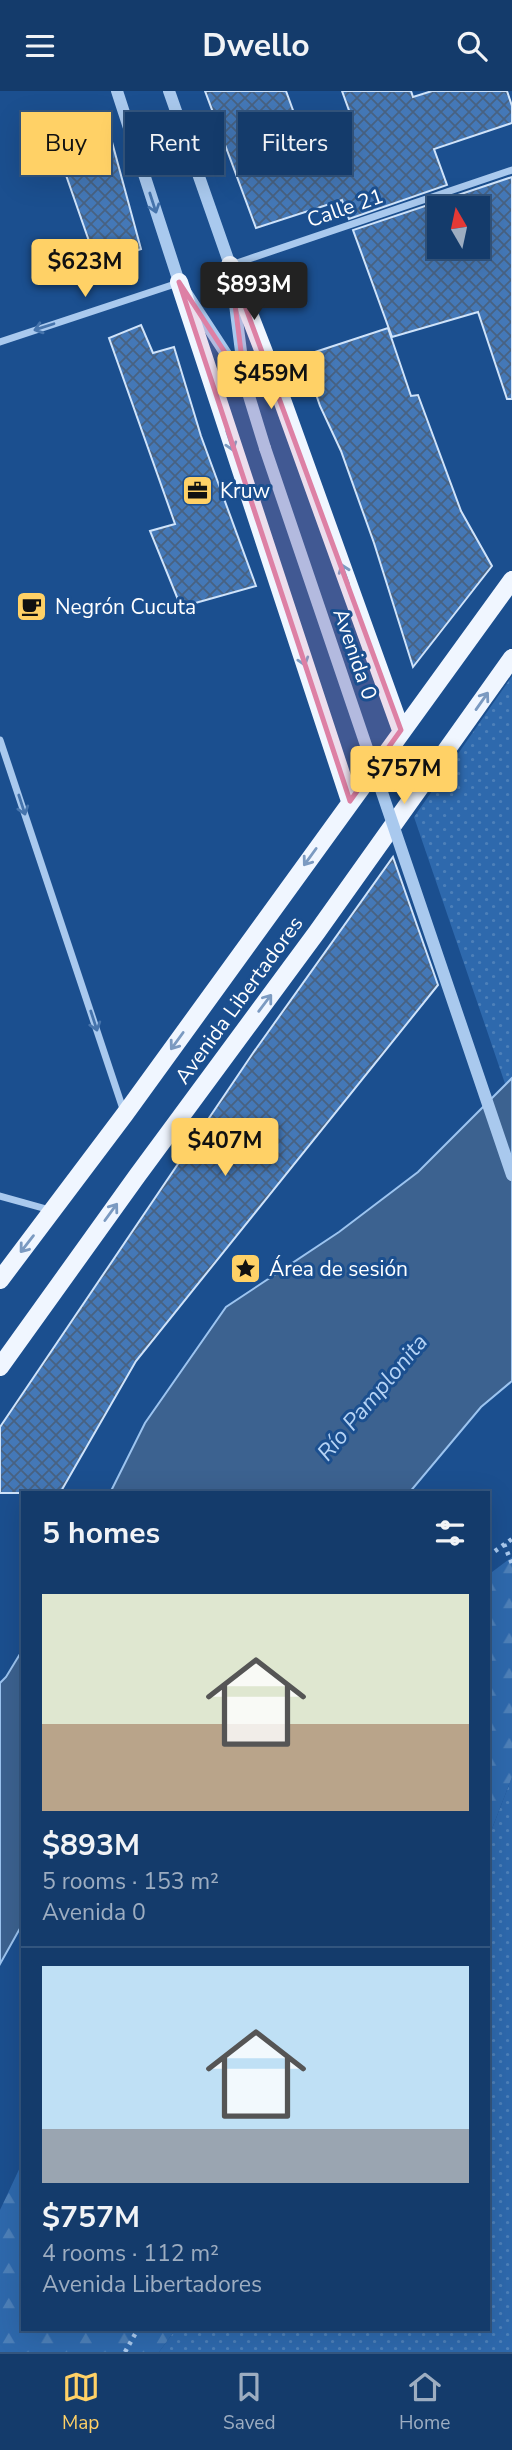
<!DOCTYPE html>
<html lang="en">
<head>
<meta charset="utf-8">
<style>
  :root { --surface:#143b6b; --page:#214673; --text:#f1f3f6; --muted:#9dadc1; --line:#33557e; --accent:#ffd166 }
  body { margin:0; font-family:"Nunito Sans",sans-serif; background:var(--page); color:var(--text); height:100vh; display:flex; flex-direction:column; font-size:26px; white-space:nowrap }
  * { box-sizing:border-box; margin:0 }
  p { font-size:23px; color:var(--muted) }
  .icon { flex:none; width:38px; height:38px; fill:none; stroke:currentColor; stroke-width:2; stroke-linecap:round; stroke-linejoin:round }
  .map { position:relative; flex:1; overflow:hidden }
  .details { position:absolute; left:21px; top:1400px; width:469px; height:840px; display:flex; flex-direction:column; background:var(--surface); border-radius:0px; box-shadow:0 7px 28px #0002,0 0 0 2px var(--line) }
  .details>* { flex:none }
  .hud { position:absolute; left:21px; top:21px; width:471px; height:63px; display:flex; gap:14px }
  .needle { width:46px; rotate:351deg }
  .fabs { position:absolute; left:427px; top:105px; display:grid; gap:14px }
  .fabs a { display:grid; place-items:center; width:63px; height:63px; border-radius:0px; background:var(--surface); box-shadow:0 7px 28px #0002,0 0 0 2px var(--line); font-size:35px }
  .price { position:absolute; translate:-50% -60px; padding:0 16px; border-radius:7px; background:var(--accent); color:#111; font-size:23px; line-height:46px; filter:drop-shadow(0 2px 4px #0008) }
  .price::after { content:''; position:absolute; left:50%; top:42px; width:21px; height:16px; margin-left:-10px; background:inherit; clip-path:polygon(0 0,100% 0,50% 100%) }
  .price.on { background:#222; color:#fff }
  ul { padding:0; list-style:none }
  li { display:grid; align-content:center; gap:14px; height:371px; padding:0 21px }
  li+li { border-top:2px solid var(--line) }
  li span { display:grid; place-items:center; height:217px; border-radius:0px; color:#555 }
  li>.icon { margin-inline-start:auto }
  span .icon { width:126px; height:126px; fill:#fffc; stroke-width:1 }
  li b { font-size:30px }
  h2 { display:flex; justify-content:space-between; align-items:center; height:84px; padding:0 21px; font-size:30px }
  .pill { padding:0 24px; border-radius:0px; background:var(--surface); box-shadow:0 7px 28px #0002,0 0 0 2px var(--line); font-size:24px; line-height:63px }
  .pill.on { background:var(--accent); color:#111 }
  header { display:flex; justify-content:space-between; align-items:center; height:91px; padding:0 21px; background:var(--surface); font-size:32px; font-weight:700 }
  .tab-bar { display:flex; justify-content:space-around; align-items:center; height:98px; border-top:2px solid var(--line); background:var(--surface); font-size:19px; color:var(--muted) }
  .tab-bar a { display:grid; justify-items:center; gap:4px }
  .tab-bar .on { color:var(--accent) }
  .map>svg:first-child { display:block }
</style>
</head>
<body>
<header><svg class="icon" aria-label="menu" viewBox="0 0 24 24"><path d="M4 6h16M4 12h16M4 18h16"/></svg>Dwello<svg class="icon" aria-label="search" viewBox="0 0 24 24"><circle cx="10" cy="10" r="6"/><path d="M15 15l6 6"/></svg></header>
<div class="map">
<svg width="512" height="2261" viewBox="0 0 512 2261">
  <defs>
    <pattern id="grass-dots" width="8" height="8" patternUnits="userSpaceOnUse" patternTransform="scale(1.75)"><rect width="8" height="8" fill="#2e69ad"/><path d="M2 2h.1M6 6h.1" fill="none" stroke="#4d80b9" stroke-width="1.8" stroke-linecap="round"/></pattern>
    <pattern id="forest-firs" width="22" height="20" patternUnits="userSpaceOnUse" patternTransform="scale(1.75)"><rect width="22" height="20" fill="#2e69ad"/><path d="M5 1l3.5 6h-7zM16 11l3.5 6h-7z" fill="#4d80b9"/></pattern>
    <pattern id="building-cross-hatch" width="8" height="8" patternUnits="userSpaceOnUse" patternTransform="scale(1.75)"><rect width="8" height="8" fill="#4478b7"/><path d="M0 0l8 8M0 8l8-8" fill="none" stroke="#486282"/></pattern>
  </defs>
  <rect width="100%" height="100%" fill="#1b4f8f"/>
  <path fill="url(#grass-dots)" d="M 512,585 L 512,1013 L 414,726 Z
    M 512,1686 L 512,2261 L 159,2261 L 176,2238 L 488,2238 L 488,1748 Z"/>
  <path fill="url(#forest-firs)" d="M 512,1466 L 512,1686 L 488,1748 L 488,1484 Z
    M 23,2070 L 23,2238 L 176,2238 L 159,2261 L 0,2261 L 0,2119 Z"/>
  <path fill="#3c6290" stroke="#9cc4f0" stroke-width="2" d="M 512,987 L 512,1290 L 481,1316 L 409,1402 L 110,1402 L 145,1332 L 226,1216 L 339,1141 L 418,1081 Z
    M 23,1558 L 23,1832 L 0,1873 L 0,1592 L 6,1586 Z"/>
  <path fill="url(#building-cross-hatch)" stroke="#cfe3fa" stroke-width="2" fill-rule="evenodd" d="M 205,0 L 286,0 L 302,44 L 351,25 L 342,0 L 411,0 L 413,6 L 432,0 L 507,0 L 512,15 L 512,32 L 434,58 L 447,94 L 349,128 L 342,109 L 256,137 Z
    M 112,51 L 141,158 L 97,173 L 60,67 Z
    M 512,86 L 512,308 L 507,308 L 478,221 L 392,246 L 353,139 ZM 439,117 L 478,117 L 478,156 L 439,156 Z
    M 141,234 L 153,262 L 174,256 L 201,345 L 256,495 L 181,516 L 150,440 L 175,433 L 109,247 Z
    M 388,237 L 411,305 L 418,304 L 461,420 L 492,475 L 413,576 L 374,452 L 341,360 L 320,315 L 303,265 Z
    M 393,766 L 438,894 L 136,1270 L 60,1402 L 0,1402 L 0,1336 L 253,962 Z"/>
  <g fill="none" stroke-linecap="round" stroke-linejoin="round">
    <path stroke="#a9c9ee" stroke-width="4.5" stroke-dasharray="3.5 5" stroke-linecap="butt" d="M 504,1453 L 512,1473
      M 488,1465 L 512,1448
      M 125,2261 L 138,2238"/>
    <path stroke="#a9c9ee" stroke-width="7" d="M 231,174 L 512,79
      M 0,251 L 178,192
      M 0,649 L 124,1021
      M 0,1105 L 50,1119"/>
    <path stroke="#a9c9ee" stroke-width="12" d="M 117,0 L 179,191 L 243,289
      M 169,0 L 230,174 L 245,292 L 265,357"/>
    <path stroke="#f0f6ff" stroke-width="18" d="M 230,174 L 276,292 L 401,639
      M 179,191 L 350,710
      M 0,1189 L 125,1023 L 512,489
      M 0,1276 L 137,1085 L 317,841 L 512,567"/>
    <path stroke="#a9c9ee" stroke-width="12" d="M 265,357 L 512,1084"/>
  </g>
  <defs><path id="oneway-shaft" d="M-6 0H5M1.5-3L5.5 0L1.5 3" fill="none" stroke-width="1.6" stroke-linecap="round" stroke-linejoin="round" transform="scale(1.75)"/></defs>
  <g stroke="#4674ac">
    <use href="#oneway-shaft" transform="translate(153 112) rotate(72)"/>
    <use href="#oneway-shaft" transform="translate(44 236) rotate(162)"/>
    <use href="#oneway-shaft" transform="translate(22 714) rotate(72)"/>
    <use href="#oneway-shaft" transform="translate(94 930) rotate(72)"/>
  </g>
  <g stroke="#7b9ac1">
    <use href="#oneway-shaft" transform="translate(230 350) rotate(72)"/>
    <use href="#oneway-shaft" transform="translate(345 483) rotate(-110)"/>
    <use href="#oneway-shaft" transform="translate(302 565) rotate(72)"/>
    <use href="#oneway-shaft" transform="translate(482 610) rotate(-55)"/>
    <use href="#oneway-shaft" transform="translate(310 766) rotate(126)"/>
    <use href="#oneway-shaft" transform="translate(265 912) rotate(-53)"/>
    <use href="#oneway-shaft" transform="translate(177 950) rotate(126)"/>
    <use href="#oneway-shaft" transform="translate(111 1121) rotate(-54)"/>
    <use href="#oneway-shaft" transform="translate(27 1153) rotate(128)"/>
  </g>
  <path fill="#dd80a5" fill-opacity="0.2" stroke="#dd80a5" stroke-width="5" stroke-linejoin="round" d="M 230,174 L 401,639 L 350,710 L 179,191 L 245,292 Z"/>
  <defs>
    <symbol id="office-square" viewBox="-11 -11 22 22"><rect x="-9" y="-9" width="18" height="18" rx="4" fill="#ffd166" stroke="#1b4f8f"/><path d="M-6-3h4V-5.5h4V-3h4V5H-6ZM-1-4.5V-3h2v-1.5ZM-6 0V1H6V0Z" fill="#111"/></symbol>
    <symbol id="cafe-square" viewBox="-11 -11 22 22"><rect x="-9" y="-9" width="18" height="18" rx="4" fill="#ffd166" stroke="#1b4f8f"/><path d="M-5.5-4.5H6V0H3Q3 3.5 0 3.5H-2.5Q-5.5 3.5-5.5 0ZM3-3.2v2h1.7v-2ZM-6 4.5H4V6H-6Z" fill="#111"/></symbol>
    <symbol id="sight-square" viewBox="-11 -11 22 22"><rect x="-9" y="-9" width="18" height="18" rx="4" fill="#ffd166" stroke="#1b4f8f"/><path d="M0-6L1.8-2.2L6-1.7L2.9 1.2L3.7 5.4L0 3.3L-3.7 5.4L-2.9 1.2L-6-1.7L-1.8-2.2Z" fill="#111"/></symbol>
  </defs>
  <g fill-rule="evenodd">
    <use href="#office-square" x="180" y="382" width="35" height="35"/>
    <use href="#cafe-square" x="14" y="498" width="35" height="35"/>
    <use href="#sight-square" x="228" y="1160" width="35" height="35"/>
  </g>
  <g text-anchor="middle" stroke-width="6" stroke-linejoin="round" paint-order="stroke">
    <g font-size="21" fill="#fff" stroke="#1b4f8f">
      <text transform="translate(345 117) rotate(-19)" y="7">Calle 21</text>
      <text transform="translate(355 563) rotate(71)" y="7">Avenida 0</text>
      <text transform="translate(239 909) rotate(-54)" y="7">Avenida Libertadores</text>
    </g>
    <g font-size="21" fill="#fff" stroke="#1b4f8f" text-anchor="start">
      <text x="220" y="407">Kruw</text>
      <text x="55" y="523">Negrón Cucuta</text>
      <text x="269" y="1185">Área de sesión</text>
    </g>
    <g font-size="23" font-style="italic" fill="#b5d3f5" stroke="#1b4f8f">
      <text transform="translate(372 1306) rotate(-50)" y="8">Río Pamplonita</text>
    </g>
  </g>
</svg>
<div class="fabs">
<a><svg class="needle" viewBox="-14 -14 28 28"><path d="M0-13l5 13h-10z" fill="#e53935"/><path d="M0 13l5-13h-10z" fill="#9dadc1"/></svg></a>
</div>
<b class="price" style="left:85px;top:208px">$623M</b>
<b class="price on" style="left:254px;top:231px">$893M</b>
<b class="price" style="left:271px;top:320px">$459M</b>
<b class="price" style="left:404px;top:715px">$757M</b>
<b class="price" style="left:225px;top:1087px">$407M</b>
<div class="hud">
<a class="pill on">Buy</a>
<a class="pill">Rent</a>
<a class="pill">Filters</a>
</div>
<section class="details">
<h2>5 homes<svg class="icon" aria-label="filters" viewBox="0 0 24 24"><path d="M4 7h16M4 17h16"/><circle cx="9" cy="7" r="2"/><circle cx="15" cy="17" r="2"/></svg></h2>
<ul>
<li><span style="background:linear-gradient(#dfe7d0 60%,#b9a48a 0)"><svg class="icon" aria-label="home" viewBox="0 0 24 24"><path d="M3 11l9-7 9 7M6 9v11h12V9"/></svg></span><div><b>$893M</b><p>5 rooms · 153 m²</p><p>Avenida 0</p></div></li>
<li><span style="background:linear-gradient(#bfe0f5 75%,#9aa5b1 0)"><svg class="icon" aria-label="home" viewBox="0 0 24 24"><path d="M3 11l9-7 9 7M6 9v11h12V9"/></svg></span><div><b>$757M</b><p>4 rooms · 112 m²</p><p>Avenida Libertadores</p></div></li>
</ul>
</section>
</div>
<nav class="tab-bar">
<a class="on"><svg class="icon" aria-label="map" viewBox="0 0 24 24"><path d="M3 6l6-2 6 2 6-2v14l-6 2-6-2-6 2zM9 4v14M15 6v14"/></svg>Map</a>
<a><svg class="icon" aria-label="saved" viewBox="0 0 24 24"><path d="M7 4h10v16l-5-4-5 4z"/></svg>Saved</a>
<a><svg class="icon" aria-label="home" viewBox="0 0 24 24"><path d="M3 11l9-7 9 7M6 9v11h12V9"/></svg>Home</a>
</nav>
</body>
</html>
